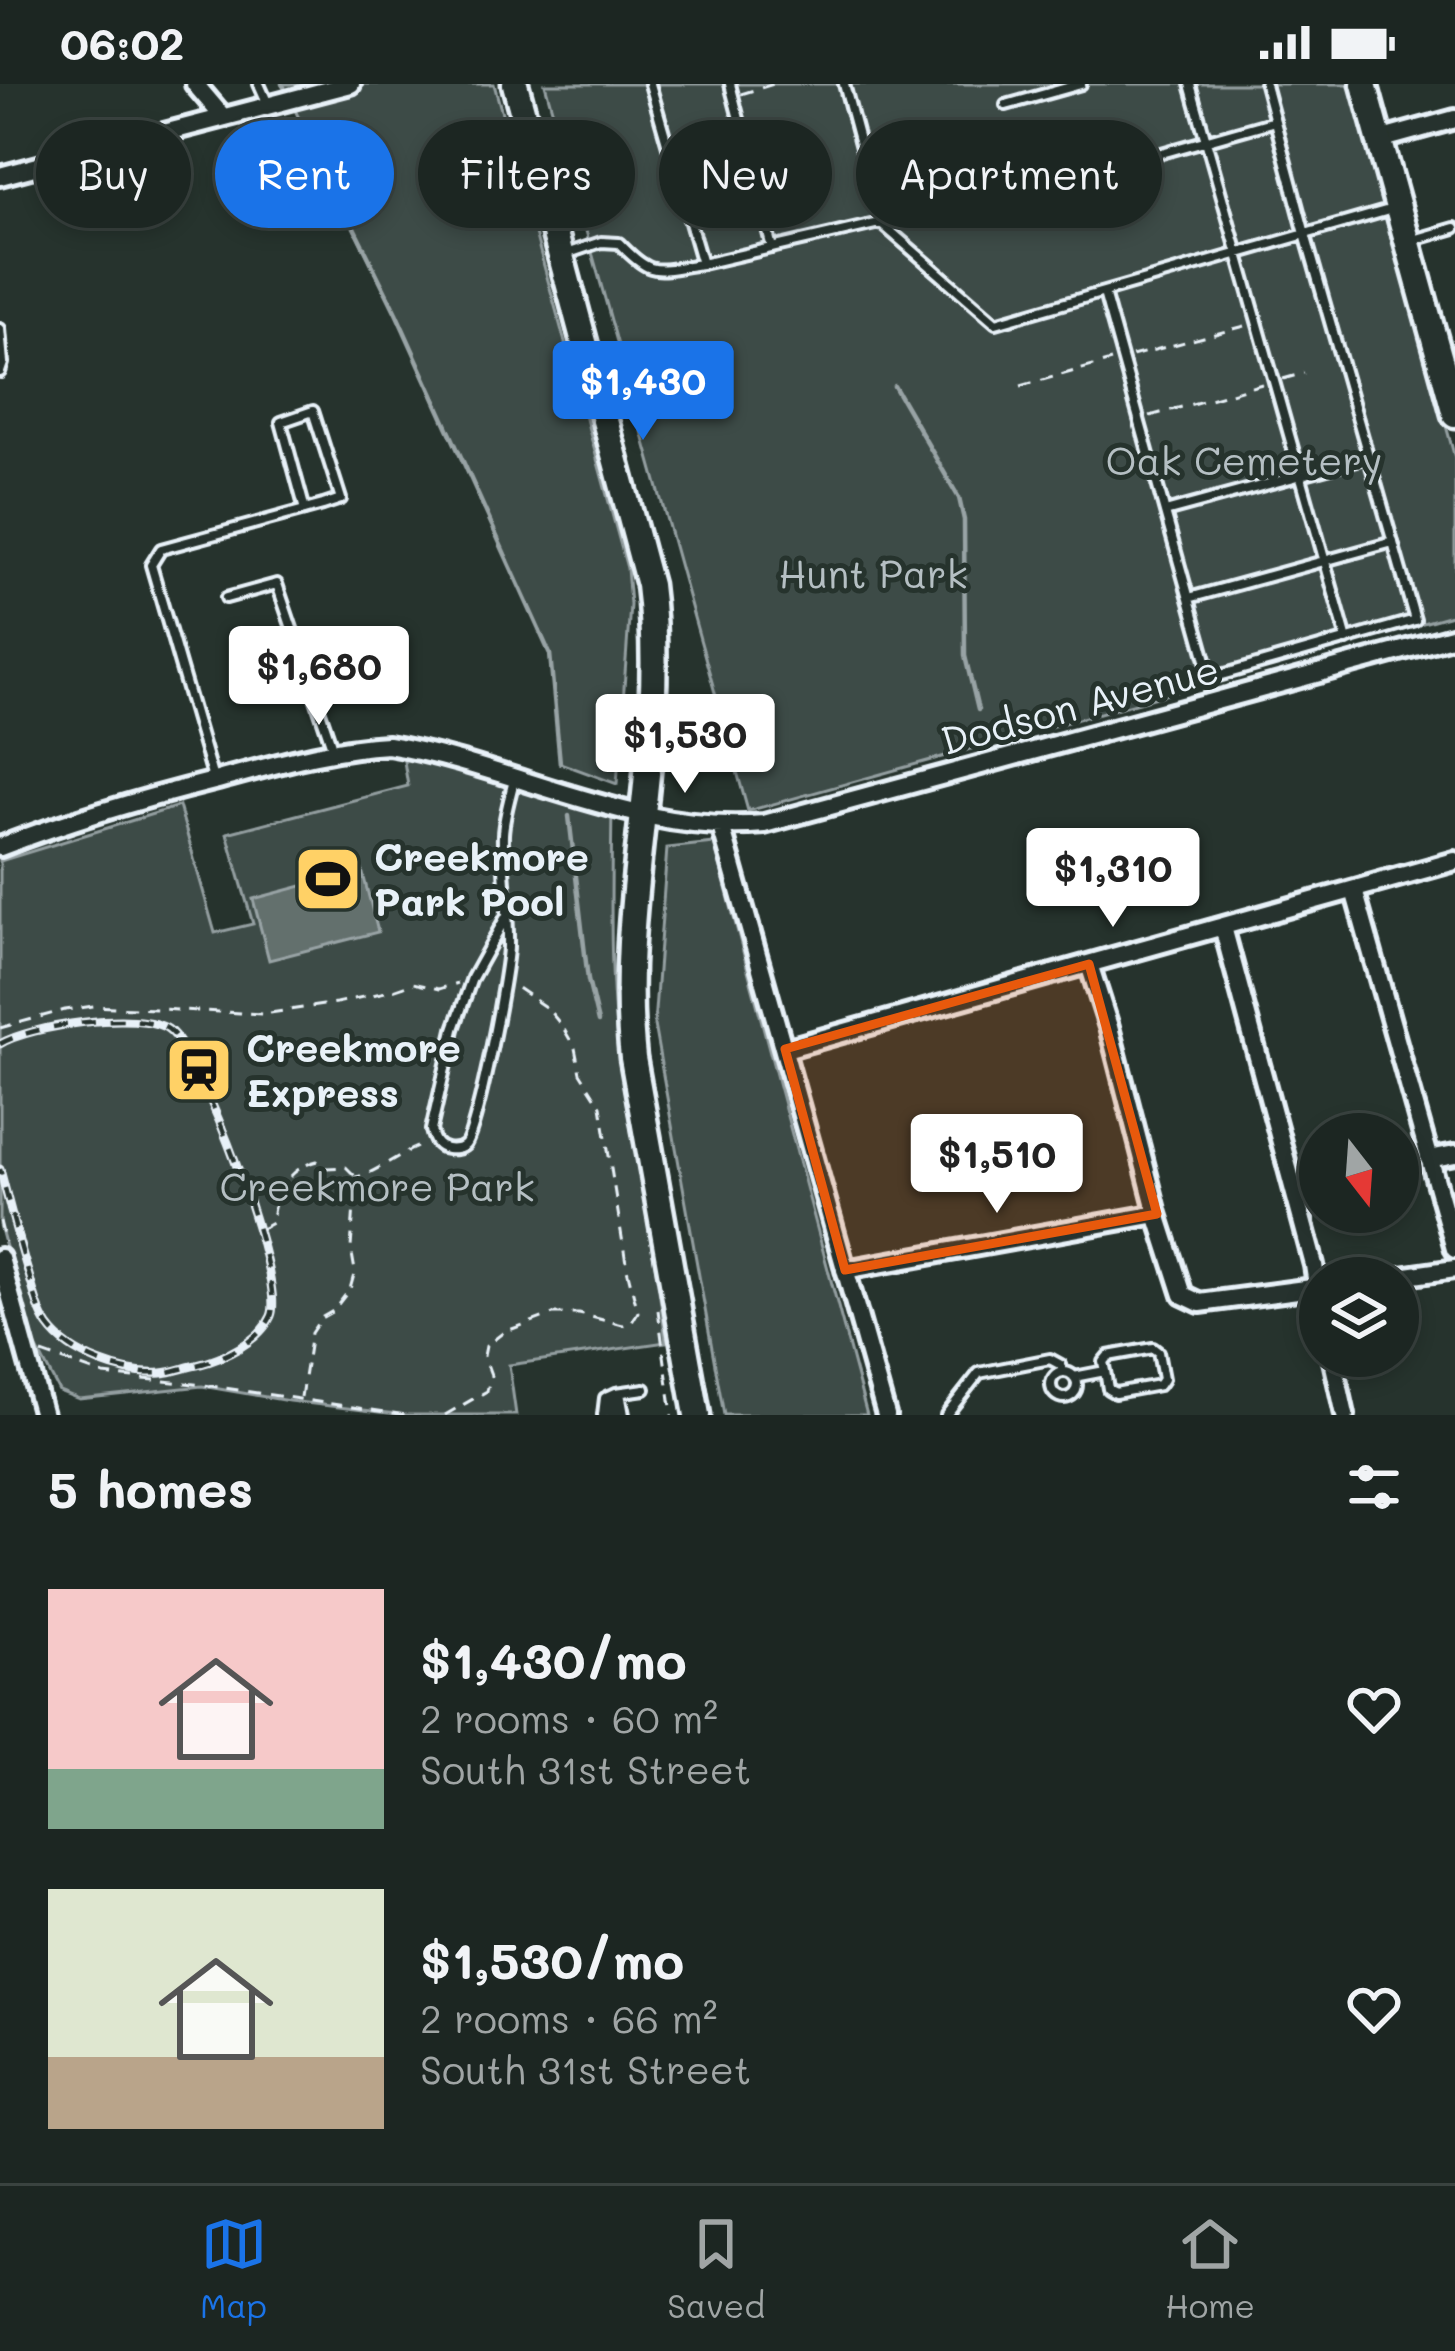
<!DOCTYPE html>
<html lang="en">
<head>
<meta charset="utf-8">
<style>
  :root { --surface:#1c2622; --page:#252e2a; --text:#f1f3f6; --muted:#a0a5a5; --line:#3a4340; --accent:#1a73e8 }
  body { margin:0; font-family:Mali,sans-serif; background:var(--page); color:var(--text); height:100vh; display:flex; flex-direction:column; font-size:45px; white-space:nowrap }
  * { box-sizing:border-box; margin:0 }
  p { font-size:39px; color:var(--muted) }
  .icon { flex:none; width:66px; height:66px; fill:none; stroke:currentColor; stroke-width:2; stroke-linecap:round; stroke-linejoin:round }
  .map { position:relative; height:1331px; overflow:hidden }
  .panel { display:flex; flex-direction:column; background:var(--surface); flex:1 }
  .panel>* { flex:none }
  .banner { position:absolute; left:36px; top:36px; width:1383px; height:108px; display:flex; gap:24px }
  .needle { width:78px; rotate:163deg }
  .fabs { position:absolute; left:1299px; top:1029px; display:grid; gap:24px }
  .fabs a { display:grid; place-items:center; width:120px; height:120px; border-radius:50%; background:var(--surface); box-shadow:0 6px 18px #0003,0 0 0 3px var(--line); font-size:60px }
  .price { position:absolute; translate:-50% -102px; padding:0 27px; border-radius:12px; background:#fff; color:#222; font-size:39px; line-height:78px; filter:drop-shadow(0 3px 6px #0008) }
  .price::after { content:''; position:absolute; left:50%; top:72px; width:36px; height:27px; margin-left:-18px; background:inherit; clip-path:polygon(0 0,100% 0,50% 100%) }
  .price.on { background:var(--accent); color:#fff }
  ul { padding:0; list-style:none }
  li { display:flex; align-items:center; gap:36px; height:300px; padding:0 48px }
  li span { display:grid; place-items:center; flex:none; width:336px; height:240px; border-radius:0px; color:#555 }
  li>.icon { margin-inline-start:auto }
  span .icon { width:144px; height:144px; fill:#fffc; stroke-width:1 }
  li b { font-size:51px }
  h2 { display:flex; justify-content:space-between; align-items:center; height:144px; padding:0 48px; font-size:51px }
  .chip { padding:0 42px; border-radius:54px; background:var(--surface); box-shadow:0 6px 18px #0003,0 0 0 3px var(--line); font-size:42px; line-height:108px }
  .chip.on { background:var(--accent); color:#fff }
  .status { display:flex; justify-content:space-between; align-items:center; height:84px; padding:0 60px; background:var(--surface); direction:ltr }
  .status svg { height:33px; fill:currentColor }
  .tabs { display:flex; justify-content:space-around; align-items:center; height:168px; border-top:3px solid var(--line); background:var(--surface); font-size:33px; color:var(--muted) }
  .tabs a { display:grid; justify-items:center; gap:6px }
  .tabs .on { color:var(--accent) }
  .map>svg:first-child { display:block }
</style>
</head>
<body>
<div class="status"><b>06:02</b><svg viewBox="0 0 49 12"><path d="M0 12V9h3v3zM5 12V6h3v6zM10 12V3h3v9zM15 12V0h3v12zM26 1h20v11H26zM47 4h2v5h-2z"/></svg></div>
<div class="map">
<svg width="1455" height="1331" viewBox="0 0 1455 1331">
  <rect width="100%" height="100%" fill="#26332d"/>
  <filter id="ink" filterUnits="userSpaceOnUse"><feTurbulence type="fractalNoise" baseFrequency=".00833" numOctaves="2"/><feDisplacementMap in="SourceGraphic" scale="24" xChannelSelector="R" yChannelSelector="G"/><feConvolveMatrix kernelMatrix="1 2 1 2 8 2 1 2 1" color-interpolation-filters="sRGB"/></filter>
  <g filter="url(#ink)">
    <path fill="#3e4b47" stroke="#939ea0" stroke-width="3" d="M 282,0 L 494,0 L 627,484 L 630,521 L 617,700 L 560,679 L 550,570 L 396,229 Z
      M 545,0 L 1351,0 L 1455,374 L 1455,530 L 748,727 Z
      M 403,671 L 612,721 C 611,810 608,899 621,987 C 635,1078 656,1167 666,1258 L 509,1281 L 516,1331 L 405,1331 L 289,1317 L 202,1302 L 79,1315 L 59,1307 L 30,1251 L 0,1141 L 0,777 L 179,722 L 215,849 L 253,840 L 227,749 L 408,702 Z
      M 714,759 L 867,1331 L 724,1331 L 654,941 L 667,764 Z"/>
    <path fill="#636f6d" stroke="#98a3a5" stroke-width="3" d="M 362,786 L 378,848 L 269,876 L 253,815 Z"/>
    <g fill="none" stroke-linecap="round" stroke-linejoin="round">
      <path stroke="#98a3a5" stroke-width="4.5" d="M 282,0 L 284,3
        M 301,35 L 396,229 L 550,570 L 560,679
        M 894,302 L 959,414 L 964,436 L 965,572 L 978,626
        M 569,732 L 588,896 L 598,938"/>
      <defs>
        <path id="lane" d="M 259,0 L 268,20
          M 650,0 L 702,180
          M 730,0 L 772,164
          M 844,0 L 881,139 L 996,239 L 1396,124
          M 1190,0 L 1347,556
          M 1006,21 L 1081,0
          M 1410,157 L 1455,144
          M 563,171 L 601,158 L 619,159 C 653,195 656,186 702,180 L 1066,96 L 1275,37
          M 1104,209 L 1211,594 L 1415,536 L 1305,150 L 1265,0
          M 0,245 L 3,279 L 0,288
          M 1165,428 L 1368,373
          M 226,514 L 277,500 L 333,666
          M 1189,514 L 1393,458
          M 213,695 L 151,481 L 161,465 L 323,421 L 341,415 L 313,327 L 281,338 L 305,426
          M 507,831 L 472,894 L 454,945 L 431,1046 C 433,1055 436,1063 447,1065 C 453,1066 461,1065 465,1061 C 477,1048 508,886 508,862 C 509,825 502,787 503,750 C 504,732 510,713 514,696
          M1051 1301a13 13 0 1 1 26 0a13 13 0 1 1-26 0Z
          M 1074,1293 L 1105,1287 L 1103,1278 L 1108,1272 L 1153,1264 L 1158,1268 L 1163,1295 L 1159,1301 L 1115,1309 L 1108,1305 L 1105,1287
          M 620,1309 L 624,1331
          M 614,1310 L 617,1331
          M 608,1312 L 611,1331
          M 603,1331 L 605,1314 L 616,1309 L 645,1305
          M 946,1331 L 979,1289 L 1050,1275 L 1061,1281 L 1063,1288"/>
        <path id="street" d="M 195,0 L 223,33
          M 1379,56 L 1455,35
          M 0,92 L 351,0
          M 721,742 L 886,1331
          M 0,763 C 70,736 141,715 214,697 C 271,682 329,664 388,661 C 513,681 634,752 764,740 L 1455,552
          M 1354,806 L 1455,1165
          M 1223,843 L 1314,1181 L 1320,1220
          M 1089,880 L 1109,943 L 1157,1130 L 1183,1211 L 1200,1219 L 1320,1203
          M 785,965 L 1455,777
          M 1429,1075 L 1455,1070
          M 0,1174 L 43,1331
          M 845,1186 L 1157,1130
          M 1393,1194 L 1455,1185
          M 1332,1272 L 1345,1331"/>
        <path id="secondary" d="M 515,0 L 649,501 C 669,659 616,816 633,974 L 697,1331
          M 1364,0 L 1455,330"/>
      </defs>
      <use href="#lane" stroke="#e8f1f8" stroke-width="16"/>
      <use href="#street" stroke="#e8f1f8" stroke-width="26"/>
      <use href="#secondary" stroke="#e8f1f8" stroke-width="33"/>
      <path stroke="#e8f1f8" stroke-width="3" stroke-dasharray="12 9" stroke-linecap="butt" d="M 741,10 L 774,0
        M 766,86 L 817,73
        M 1132,272 L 1245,242
        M 1283,295 L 1304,289
        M 1021,302 L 1111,277
        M 1150,332 L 1262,300
        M 0,944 L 65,926 L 94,922 L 263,930 L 336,919 L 390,907 L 413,899 L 439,905 L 458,899
        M 0,1137 L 5,1158
        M 261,1145 L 272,1139 C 273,1110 289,1084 317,1077 L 326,1084 L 346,1083 L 355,1092
        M 658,1226 L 672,1331
        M 42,1269 L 104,1291 L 204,1301 L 406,1331
        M 301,1313 L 311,1249 L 321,1234 L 333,1227 L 350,1205 L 355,1187 L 351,1164 L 356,1093 C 374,1090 397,1071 417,1063
        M 445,1331 L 487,1307 L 491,1291 L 484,1272 L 486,1262 L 504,1248 L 553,1230 L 579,1230 L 623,1241 L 632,1238 L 638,1228 L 627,1185 L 601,1022 L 580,989 L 575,964 L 562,942 L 548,925 L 516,903"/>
      <use href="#lane" stroke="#26332d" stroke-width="8"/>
      <use href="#street" stroke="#26332d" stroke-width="16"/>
      <use href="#secondary" stroke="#26332d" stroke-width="24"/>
      <defs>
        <path id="rail" d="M 0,960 C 29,942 139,925 168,945 C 201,968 286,1197 271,1232 C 260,1257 223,1275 197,1281 C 186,1283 173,1288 162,1289 C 125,1292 70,1273 48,1242 C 38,1227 34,1208 29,1191 C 18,1156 9,1120 0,1085"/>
      </defs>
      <use href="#rail" stroke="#e8f1f8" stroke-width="9"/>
      <use href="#rail" stroke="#26332d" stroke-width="4.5" stroke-dasharray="14" stroke-linecap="butt"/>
    </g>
  </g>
  <path fill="#e8590c" fill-opacity="0.2" stroke="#e8590c" stroke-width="9" stroke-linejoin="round" d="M 1089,880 L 1157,1130 L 845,1186 L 785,965 Z"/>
  <defs>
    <symbol id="stadium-square" viewBox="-11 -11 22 22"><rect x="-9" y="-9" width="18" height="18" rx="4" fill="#ffd166" stroke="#26332d"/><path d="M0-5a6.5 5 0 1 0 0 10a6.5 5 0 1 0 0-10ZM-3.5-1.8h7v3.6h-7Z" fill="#111"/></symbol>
    <symbol id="station-square" viewBox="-11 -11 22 22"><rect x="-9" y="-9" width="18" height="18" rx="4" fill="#ffd166" stroke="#26332d"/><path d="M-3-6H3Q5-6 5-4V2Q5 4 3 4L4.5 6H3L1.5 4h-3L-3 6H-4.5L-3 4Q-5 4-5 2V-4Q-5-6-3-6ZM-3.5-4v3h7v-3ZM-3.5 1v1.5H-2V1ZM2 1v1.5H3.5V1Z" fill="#111"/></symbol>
  </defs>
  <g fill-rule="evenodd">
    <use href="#stadium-square" x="290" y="757" width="76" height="76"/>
    <use href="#station-square" x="161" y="948" width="76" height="76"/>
  </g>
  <g text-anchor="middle" stroke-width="10" stroke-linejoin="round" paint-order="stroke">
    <g font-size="39" fill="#b5bfc3" stroke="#26332d">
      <text x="1244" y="391">Oak Cemetery</text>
      <text x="873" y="504">Hunt Park</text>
      <text x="377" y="1117">Creekmore Park</text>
    </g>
    <g font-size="39" fill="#e8f1f8" stroke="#26332d">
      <text transform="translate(1080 621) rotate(-15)" y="14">Dodson Avenue</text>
    </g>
    <g font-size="39" font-weight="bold" fill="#e8f1f8" stroke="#26332d" text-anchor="start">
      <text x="374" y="787">Creekmore<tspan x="374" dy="45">Park Pool</tspan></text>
      <text x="246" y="978">Creekmore<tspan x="246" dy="45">Express</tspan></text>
    </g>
  </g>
</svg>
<div class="fabs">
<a><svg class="needle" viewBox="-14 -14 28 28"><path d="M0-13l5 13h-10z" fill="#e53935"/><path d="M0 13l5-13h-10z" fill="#a0a5a5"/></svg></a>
<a><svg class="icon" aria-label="layers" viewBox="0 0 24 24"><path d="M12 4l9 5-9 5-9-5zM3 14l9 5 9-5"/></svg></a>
</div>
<b class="price on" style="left:643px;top:359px">$1,430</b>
<b class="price" style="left:319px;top:644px">$1,680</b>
<b class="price" style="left:685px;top:712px">$1,530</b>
<b class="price" style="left:1113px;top:846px">$1,310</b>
<b class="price" style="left:997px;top:1132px">$1,510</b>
<div class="banner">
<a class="chip">Buy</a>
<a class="chip on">Rent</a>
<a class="chip">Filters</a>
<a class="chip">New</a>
<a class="chip">Apartment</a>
</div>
</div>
<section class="panel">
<h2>5 homes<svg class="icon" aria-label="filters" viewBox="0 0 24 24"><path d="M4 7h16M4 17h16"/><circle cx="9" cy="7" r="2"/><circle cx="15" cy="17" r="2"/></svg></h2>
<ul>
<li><span style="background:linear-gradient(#f6c9c9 75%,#7fa58c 0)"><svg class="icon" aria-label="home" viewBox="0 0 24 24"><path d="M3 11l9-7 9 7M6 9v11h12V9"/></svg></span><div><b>$1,430/mo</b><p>2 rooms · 60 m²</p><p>South 31st Street</p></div><svg class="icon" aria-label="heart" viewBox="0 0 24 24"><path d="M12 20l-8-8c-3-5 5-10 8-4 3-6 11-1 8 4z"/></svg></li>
<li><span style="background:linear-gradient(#dfe7d0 70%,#b9a48a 0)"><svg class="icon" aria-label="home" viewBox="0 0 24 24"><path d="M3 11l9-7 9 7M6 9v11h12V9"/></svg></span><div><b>$1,530/mo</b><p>2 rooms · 66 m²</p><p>South 31st Street</p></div><svg class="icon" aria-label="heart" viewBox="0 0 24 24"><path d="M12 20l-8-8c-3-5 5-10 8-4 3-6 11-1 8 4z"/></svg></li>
</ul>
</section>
<nav class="tabs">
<a class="on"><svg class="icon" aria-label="map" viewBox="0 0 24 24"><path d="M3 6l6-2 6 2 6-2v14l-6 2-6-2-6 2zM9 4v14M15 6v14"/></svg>Map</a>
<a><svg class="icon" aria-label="saved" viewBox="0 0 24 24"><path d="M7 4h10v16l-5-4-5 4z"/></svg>Saved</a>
<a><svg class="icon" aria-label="home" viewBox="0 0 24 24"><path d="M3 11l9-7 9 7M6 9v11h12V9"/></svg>Home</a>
</nav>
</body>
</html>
